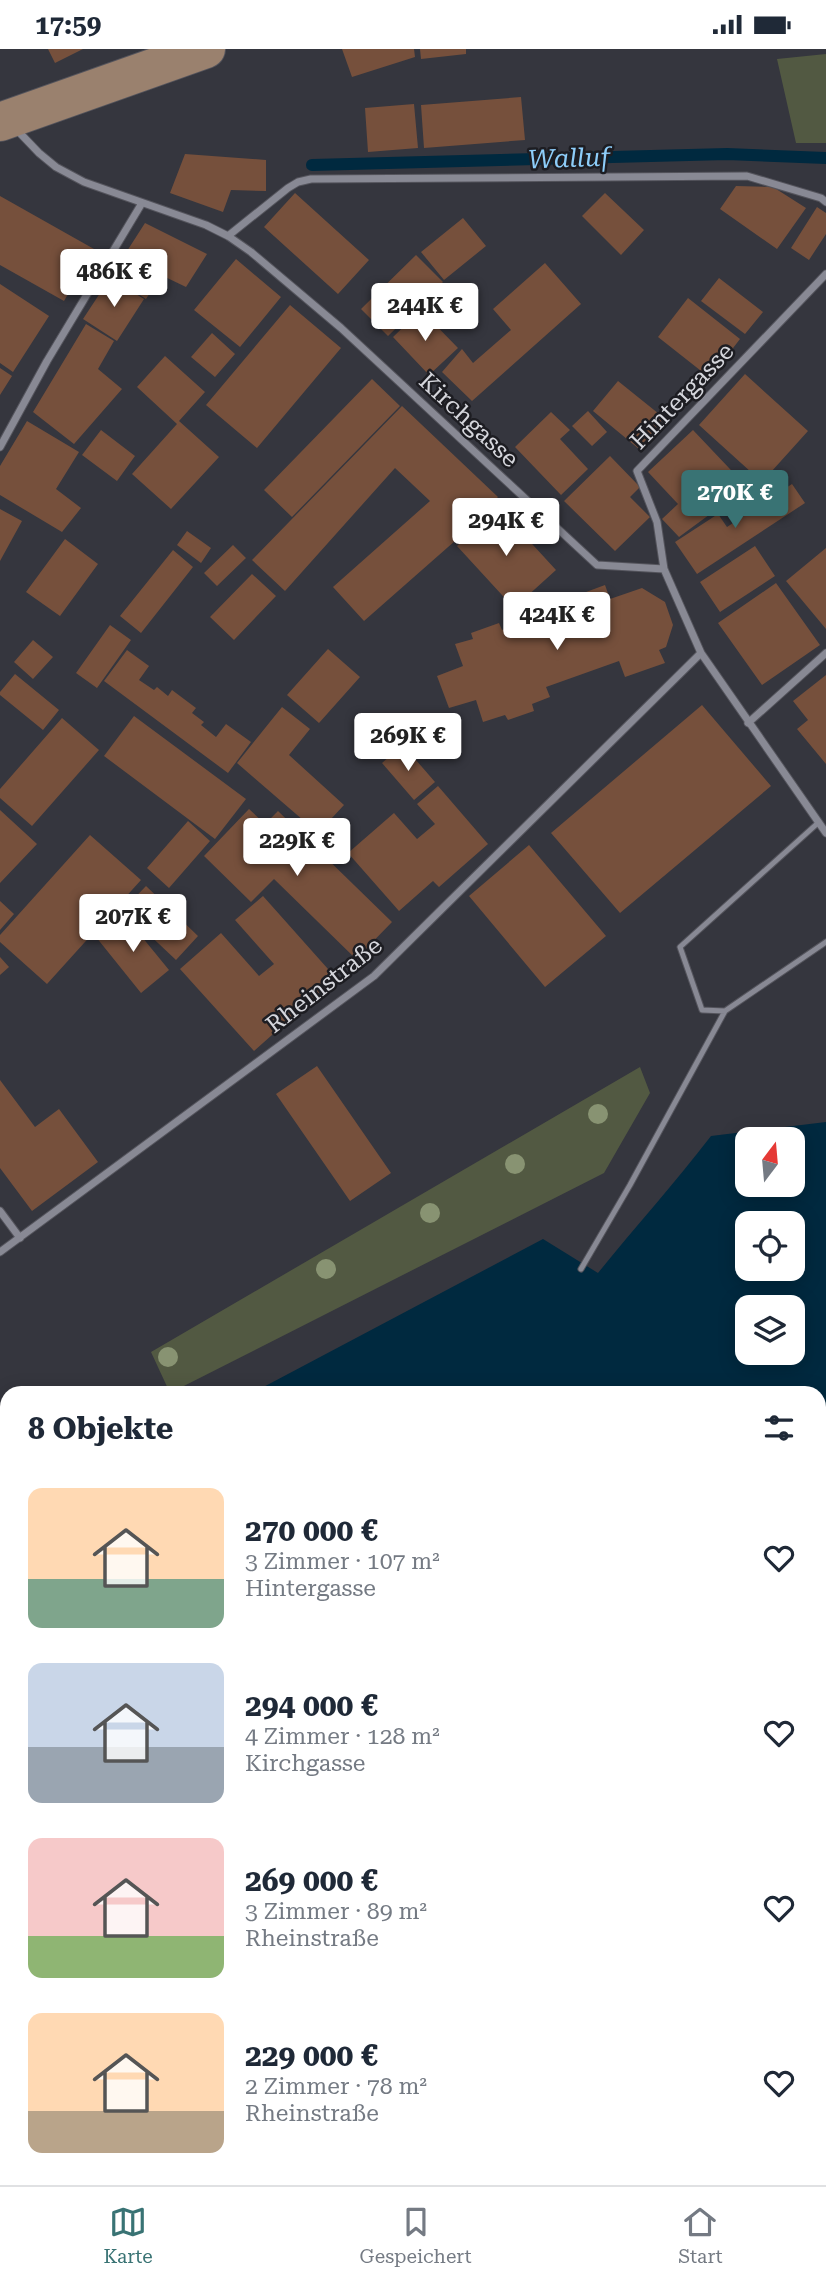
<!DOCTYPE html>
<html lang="de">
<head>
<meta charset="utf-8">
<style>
  :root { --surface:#fff; --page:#f6f6f7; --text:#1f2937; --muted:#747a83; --line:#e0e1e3; --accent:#397374 }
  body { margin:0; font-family:"Roboto Serif",serif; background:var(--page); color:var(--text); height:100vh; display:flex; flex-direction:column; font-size:26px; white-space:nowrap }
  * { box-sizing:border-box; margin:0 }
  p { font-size:23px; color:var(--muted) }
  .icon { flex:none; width:38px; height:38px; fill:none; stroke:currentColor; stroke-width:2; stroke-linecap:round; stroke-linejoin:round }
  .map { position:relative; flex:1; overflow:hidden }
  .drawer { position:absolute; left:0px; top:1337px; width:826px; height:800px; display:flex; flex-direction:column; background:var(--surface); border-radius:21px 21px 0 0; box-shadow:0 4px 18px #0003 }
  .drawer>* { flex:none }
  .needle { width:46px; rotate:16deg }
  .fabs { position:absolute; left:735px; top:1078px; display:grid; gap:14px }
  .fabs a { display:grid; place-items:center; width:70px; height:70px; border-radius:14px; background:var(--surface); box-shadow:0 4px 18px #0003; font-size:35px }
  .price { position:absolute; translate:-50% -60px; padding:0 16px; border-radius:7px; background:#fff; color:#222; font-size:23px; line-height:46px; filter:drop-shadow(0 2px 4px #0008) }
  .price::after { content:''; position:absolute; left:50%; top:42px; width:21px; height:16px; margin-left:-10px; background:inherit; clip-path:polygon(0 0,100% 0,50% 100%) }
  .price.selected { background:var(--accent); color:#fff }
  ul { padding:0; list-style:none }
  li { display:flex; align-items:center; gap:21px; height:175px; padding:0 28px }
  li span { display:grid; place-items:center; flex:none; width:196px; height:140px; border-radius:14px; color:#555 }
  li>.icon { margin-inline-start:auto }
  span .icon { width:84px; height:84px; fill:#fffc; stroke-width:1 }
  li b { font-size:30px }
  h2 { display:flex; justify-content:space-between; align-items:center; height:84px; padding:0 28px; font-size:30px }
  .status { display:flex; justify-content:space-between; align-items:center; height:49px; padding:0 35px; background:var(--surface); direction:ltr }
  .status svg { height:19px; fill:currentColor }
  .tab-bar { display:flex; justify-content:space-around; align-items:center; height:98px; border-top:2px solid var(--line); background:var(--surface); font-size:19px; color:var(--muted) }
  .tab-bar a { display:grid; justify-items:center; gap:4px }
  .tab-bar .selected { color:var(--accent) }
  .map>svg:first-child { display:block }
</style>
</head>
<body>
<div class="status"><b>17:59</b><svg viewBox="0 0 49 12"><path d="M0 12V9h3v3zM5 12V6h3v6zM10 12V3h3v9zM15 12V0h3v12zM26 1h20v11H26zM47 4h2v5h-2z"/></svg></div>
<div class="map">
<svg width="826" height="2136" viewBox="0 0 826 2136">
  <rect width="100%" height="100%" fill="#35363e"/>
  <path fill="#525942" d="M 826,5 L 826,94 L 796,94 L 777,10 Z
    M 640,1018 L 650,1044 L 604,1124 L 170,1344 L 151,1303 Z"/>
  <path fill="#00293f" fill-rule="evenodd" d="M 826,1073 L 826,2136 L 0,2136 L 0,1449 L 7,1446 L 7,2130 L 819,2130 L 819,1344 L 252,1344 L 543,1190 L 598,1224 C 635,1178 675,1134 711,1087 ZM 747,1090 L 793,1090 L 793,1136 L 747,1136 ZM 747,1174 L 793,1174 L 793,1220 L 747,1220 ZM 747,1258 L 793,1258 L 793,1304 L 747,1304 Z"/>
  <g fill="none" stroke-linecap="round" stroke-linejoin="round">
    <path stroke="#00293f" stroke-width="12" d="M 312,116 L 727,105 L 826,109"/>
  </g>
  <path fill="#76503c" d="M 48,0 L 83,0 L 55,14 Z
    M 342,0 L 414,0 L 415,8 L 352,28 Z
    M 420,0 L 466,0 L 466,5 L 421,10 Z
    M 521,48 L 525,91 L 424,99 L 421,56 Z
    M 414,55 L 418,99 L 368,103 L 365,59 Z
    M 185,105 L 266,111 L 266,142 L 231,141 L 223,163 L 170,144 Z
    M 736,137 L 773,138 L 806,159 L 777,200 L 720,160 Z
    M 295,144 L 369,211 L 338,245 L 264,178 Z
    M 605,144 L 644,181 L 621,206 L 582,167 Z
    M 0,147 L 94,200 L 64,252 L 0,216 Z
    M 817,158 L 826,164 L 826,185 L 809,211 L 791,199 Z
    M 463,169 L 486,197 L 444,231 L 421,203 Z
    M 145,174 L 207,205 L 186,238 L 161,226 L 146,250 L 111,227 Z
    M 416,206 L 443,233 L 388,287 L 361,260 Z
    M 236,210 L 281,248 L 240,298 L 194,261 Z
    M 545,214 L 581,255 L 472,352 L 442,323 L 462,300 L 473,314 L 511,281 L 493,260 Z
    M 110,229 L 144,250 L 117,292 L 83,270 Z
    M 719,229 L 763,263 L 745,285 L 701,252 Z
    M 0,235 L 49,267 L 13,323 L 0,314 Z
    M 688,249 L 740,290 L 710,329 L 658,288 Z
    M 290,256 L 341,299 L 257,399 L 206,356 Z
    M 421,261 L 458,299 L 429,326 L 393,288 Z
    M 86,275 L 114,292 L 98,320 L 122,340 L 74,395 L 33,363 Z
    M 212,284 L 235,305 L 215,328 L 191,308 Z
    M 165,307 L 205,343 L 179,372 L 219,408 L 171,460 L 132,425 L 177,375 L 137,338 Z
    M 0,319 L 12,327 L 0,346 Z
    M 745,325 L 808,382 L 762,433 L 699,376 Z
    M 372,330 L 400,357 L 292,468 L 264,441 Z
    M 618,332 L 664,369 L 639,400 L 593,362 Z
    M 402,357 L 498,448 L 464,484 L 364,572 L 333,538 L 430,452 L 395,419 L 285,542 L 252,511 Z
    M 588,362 L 607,383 L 592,397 L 572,377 Z
    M 551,363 L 570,381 L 560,390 L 588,420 L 561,446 L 515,398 Z
    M 27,372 L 79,403 L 56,440 L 81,459 L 62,483 L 0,446 L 0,417 Z
    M 101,381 L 135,407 L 117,432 L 82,406 Z
    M 693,381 L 747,438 L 679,488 L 662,470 L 678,455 L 648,423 Z
    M 610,407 L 640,438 L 630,448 L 650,468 L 615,502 L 564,452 Z
    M 792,435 L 805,454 L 697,525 L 675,493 L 718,465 L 727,478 Z
    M 499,459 L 556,521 L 514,559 L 457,497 Z
    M 0,460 L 22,472 L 0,512 Z
    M 187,482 L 211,499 L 201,514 L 177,496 Z
    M 65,490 L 98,515 L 60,567 L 26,543 Z
    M 233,496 L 246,509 L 217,537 L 204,524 Z
    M 755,497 L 775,527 L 720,563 L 700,533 Z
    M 826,499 L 826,580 L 786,532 Z
    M 173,501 L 193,518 L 141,584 L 120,567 Z
    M 252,525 L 276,547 L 234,591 L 210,568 Z
    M 776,534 L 820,596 L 762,636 L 718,574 Z
    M 605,536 L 610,550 L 642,539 L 665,553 L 673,576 L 666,598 L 659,601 L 665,614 L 625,628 L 619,612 L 546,638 L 550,648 L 532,655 L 534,662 L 508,671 L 505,666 L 483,673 L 476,651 L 449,659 L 437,627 L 463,617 L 455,595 L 473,590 L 471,584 L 499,574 L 502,581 L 523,573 L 526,582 L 584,562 L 578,546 Z
    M 110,576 L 131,591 L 97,639 L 76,624 Z
    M 33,591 L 53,608 L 33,630 L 14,613 Z
    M 328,600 L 360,628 L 319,674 L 287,646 Z
    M 127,601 L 149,617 L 139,631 L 154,641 L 157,638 L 168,647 L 172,641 L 196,659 L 192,664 L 204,673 L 201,676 L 216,688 L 226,675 L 251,693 L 228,724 L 104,632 Z
    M 15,625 L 59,661 L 43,681 L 0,646 L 0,643 Z
    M 826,626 L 826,715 L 797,680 L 808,671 L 793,652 Z
    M 702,656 L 771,737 L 620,864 L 551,784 Z
    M 282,658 L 310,680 L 289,706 L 344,756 L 318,784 L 237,714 Z
    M 134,667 L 246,750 L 215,790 L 104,707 Z
    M 62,669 L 99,701 L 32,777 L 0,749 L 0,740 Z
    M 403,696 L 435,733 L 414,751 L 382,714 Z
    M 438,737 L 488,795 L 439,838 L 433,832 L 399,862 L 348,804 L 394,764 L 417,790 L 435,775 L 417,755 Z
    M 249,760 L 265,775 L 278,762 L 392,873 L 356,910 L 274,830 L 251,853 L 204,807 Z
    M 0,761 L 37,795 L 0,834 Z
    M 188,772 L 210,792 L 169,839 L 147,819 Z
    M 90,786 L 141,831 L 47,935 L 0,893 L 0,886 Z
    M 529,796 L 606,887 L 545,938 L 469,847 Z
    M 146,837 L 198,887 L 176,911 L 123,861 Z
    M 263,847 L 336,929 L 254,1002 L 180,920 L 221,884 L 259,927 L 274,915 L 235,871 Z
    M 0,852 L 14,865 L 0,881 Z
    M 124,866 L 169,921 L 141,944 L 96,888 Z
    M 0,908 L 9,918 L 0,926 Z
    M 317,1017 L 391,1124 L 350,1152 L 276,1045 Z
    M 0,1031 L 35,1078 L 59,1060 L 98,1113 L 32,1162 L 0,1119 Z"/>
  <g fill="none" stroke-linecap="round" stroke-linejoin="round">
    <defs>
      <path id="lane" d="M 819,773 L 680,898 L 702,961 L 725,962 L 826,893
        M 581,1220 L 630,1136 L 725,962"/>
      <path id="street" d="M 17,81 L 39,104 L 56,118 L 84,133 L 206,176 L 228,187 L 251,203 L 341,279 L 597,516 L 664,520 L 701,604 L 826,784
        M 228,187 L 288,139 L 298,133 L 311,130 L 747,127 L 821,149 L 826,153
        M 0,398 L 47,312 L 142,154
        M 664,520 L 657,473 L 637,422 L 826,225
        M 748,674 L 826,604
        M 0,1162 L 20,1189
        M 0,1203 L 374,927 L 701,604"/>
      <path id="secondary" d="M 0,73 L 206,0"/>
    </defs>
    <use href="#lane" stroke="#54545c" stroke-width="7"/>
    <use href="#street" stroke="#54545c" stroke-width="9"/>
    <use href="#secondary" stroke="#54545c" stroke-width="40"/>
    <use href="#lane" stroke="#888994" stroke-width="5"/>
    <use href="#street" stroke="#888994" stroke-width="7"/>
    <use href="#secondary" stroke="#9a816e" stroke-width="38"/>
  </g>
  <g fill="#889372">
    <circle cx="598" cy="1065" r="10"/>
    <circle cx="515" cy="1115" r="10"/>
    <circle cx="430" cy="1164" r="10"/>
    <circle cx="326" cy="1220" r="10"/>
    <circle cx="168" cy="1308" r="10"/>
  </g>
  <g text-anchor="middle" stroke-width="5" stroke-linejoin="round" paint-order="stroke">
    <g font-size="24" fill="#d5d6dc" stroke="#1d1d22">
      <text transform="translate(682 347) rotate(-46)" y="8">Hintergasse</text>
      <text transform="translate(469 371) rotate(43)" y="8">Kirchgasse</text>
      <text transform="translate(324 936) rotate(-38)" y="8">Rheinstraße</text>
    </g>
    <g font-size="26" font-style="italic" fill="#8dcdf9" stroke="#1d1d22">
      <text transform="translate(569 109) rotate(-2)" y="9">Walluf</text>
    </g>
  </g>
</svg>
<div class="fabs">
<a><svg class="needle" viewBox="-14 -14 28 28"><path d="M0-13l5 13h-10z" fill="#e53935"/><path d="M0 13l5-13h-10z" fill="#747a83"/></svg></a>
<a><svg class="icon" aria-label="locate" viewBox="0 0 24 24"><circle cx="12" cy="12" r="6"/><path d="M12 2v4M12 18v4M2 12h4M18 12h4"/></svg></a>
<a><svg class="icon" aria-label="layers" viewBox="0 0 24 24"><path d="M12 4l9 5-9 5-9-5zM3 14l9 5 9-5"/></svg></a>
</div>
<b class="price" style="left:114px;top:260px">486K €</b>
<b class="price" style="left:425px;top:294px">244K €</b>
<b class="price selected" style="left:735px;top:481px">270K €</b>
<b class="price" style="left:506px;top:509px">294K €</b>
<b class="price" style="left:557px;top:603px">424K €</b>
<b class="price" style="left:408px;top:724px">269K €</b>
<b class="price" style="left:297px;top:829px">229K €</b>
<b class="price" style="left:133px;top:905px">207K €</b>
<section class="drawer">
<h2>8 Objekte<svg class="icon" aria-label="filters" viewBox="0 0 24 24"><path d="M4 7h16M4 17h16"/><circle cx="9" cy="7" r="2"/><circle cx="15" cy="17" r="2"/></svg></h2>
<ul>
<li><span style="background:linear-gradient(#ffd9b3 65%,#7fa58c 0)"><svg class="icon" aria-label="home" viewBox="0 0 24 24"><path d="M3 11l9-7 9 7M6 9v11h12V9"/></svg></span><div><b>270 000 €</b><p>3 Zimmer · 107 m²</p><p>Hintergasse</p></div><svg class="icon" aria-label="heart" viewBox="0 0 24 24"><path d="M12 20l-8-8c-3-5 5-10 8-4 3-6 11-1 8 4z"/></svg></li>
<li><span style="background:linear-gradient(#c9d6e8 60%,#9aa5b1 0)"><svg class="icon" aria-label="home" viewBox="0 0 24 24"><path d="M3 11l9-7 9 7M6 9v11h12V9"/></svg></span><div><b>294 000 €</b><p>4 Zimmer · 128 m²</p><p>Kirchgasse</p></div><svg class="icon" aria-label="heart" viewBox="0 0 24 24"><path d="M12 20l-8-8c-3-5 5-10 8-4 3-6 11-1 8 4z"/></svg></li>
<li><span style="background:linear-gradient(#f6c9c9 70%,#8fb573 0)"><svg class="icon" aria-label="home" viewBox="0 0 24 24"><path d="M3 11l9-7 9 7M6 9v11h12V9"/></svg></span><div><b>269 000 €</b><p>3 Zimmer · 89 m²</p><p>Rheinstraße</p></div><svg class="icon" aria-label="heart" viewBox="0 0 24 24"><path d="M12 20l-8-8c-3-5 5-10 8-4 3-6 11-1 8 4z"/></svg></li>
<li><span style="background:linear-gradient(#ffd9b3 70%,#b9a48a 0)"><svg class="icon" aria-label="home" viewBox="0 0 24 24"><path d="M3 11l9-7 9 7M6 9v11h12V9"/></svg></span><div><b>229 000 €</b><p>2 Zimmer · 78 m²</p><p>Rheinstraße</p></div><svg class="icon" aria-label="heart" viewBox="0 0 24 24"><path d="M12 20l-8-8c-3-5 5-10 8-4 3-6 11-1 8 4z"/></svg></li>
</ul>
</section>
</div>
<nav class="tab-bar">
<a class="selected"><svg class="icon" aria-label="map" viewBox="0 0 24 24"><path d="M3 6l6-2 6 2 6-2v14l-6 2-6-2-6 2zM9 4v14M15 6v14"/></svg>Karte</a>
<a><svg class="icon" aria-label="saved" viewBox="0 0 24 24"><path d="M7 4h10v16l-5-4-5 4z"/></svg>Gespeichert</a>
<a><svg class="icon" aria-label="home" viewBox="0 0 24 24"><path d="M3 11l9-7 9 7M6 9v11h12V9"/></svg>Start</a>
</nav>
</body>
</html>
